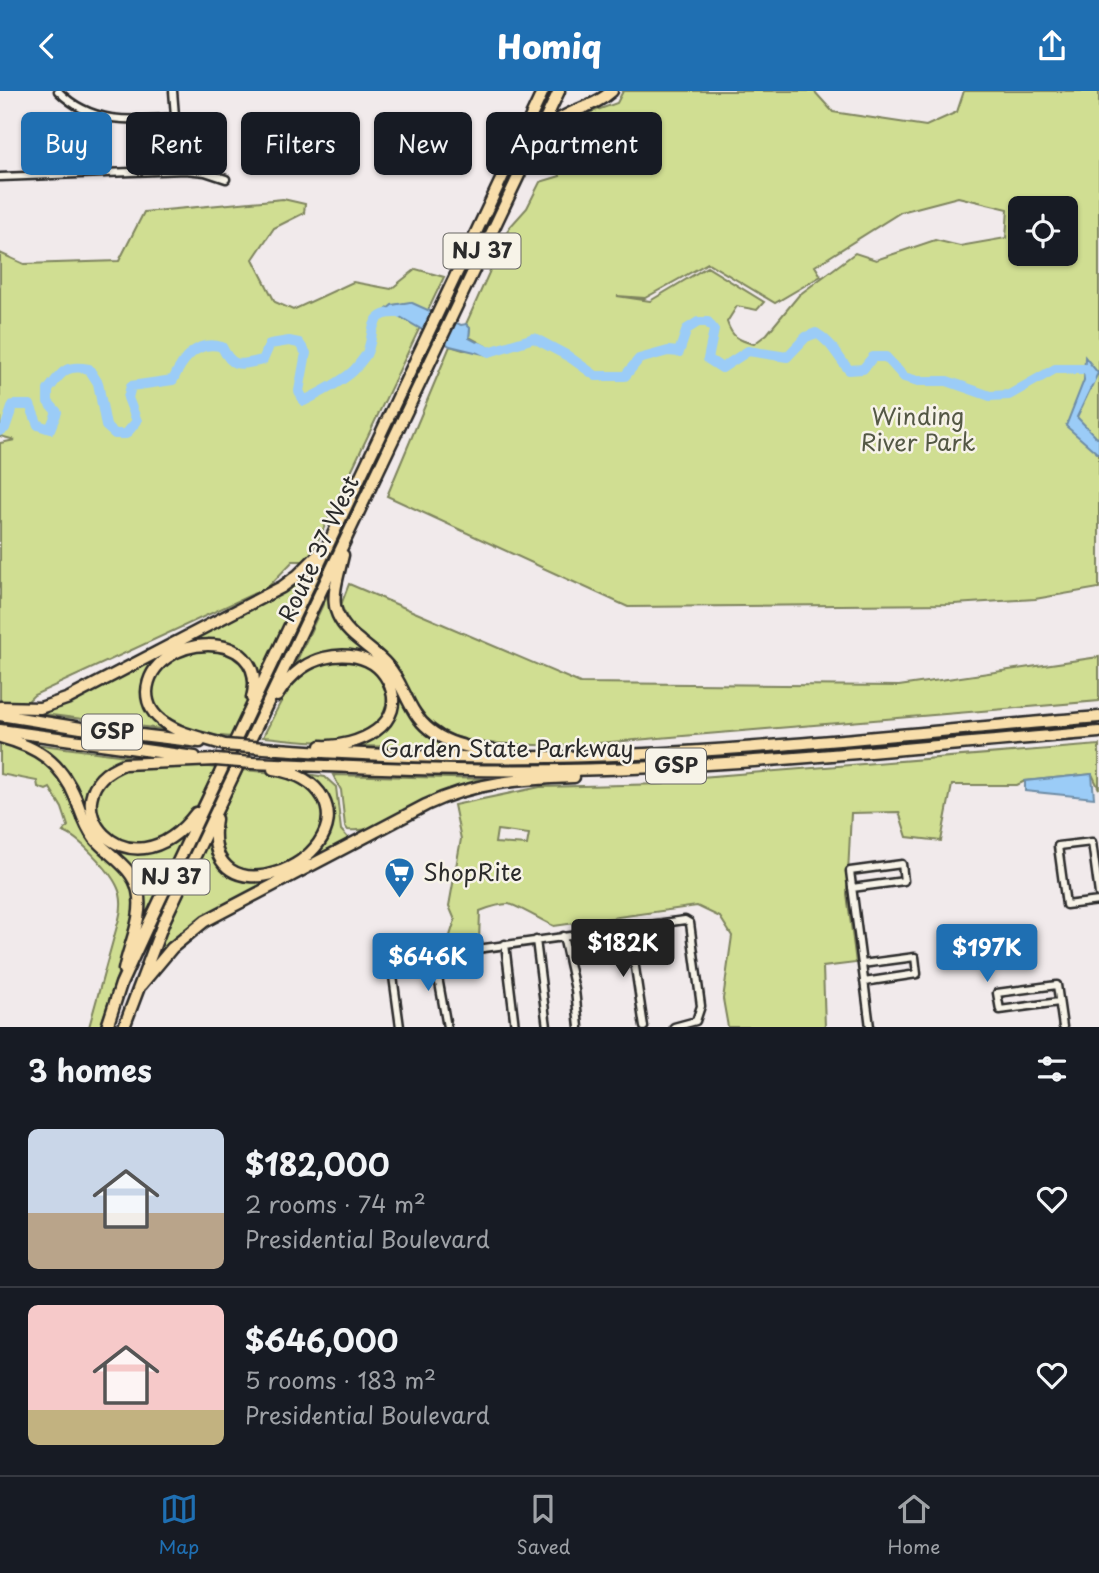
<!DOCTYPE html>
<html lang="en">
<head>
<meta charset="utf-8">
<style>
  :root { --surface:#171b24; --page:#20242c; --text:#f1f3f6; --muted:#9ea1a6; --line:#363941; --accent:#1f6fb2 }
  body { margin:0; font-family:"Playpen Sans",sans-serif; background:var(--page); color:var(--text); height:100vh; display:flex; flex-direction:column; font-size:26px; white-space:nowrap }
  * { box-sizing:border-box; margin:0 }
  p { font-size:23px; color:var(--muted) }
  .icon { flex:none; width:38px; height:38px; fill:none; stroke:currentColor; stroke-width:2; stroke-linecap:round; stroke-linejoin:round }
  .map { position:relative; height:936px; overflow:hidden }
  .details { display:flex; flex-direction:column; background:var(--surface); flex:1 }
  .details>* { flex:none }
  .top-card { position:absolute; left:21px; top:21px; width:700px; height:63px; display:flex; gap:14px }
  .controls { position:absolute; left:1008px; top:105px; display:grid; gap:14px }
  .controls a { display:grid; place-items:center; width:70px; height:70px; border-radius:10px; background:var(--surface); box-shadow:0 2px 5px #0004; font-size:35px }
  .price { position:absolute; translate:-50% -60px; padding:0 16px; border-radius:7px; background:var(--accent); color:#fff; font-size:23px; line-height:46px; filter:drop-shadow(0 2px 4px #0008) }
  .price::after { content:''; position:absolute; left:50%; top:42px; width:21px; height:16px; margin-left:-10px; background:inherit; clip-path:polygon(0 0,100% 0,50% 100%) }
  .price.selected { background:#222; color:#fff }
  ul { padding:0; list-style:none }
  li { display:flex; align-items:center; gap:21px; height:175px; padding:0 28px }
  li+li { border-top:2px solid var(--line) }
  li span { display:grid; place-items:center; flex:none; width:196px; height:140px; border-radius:10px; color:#555 }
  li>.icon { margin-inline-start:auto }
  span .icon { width:84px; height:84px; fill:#fffc; stroke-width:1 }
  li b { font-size:30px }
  h2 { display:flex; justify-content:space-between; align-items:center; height:84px; padding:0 28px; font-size:30px }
  .pill { padding:0 24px; border-radius:10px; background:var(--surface); box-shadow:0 2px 5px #0004; font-size:24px; line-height:63px }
  .pill.selected { background:var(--accent); color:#fff }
  header { display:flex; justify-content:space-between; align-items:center; height:91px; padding:0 28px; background:var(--accent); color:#fff; font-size:32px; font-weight:800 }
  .menu { display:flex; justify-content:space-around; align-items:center; height:98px; border-top:2px solid var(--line); background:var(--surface); font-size:19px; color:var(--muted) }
  .menu a { display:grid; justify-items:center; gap:4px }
  .menu .selected { color:var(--accent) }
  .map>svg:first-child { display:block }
</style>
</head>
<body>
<header><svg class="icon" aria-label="back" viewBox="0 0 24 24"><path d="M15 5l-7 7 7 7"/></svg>Homiq<svg class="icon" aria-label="share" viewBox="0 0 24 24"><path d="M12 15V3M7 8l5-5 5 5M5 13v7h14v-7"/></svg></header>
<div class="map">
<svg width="1099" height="936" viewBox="0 0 1099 936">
  <rect width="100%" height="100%" fill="#f1eaeb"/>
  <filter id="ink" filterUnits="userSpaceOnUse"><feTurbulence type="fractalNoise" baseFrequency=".0143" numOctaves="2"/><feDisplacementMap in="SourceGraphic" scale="14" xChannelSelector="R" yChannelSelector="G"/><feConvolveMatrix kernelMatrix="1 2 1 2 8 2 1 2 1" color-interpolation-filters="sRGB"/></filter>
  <g filter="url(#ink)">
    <path fill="#d0de92" stroke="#7e845e" stroke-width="2" fill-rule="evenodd" d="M 623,0 L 814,0 L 833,21 L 926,35 L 957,21 L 964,0 L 1099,0 L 1099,497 L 1035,508 L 954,513 L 628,516 L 387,405 L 450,255 L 463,259 L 491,258 L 469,246 L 470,237 L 466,233 L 509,137 L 527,117 L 540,91 L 560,85 L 554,66 L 572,28 L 617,12 ZM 958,106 L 1008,118 L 1006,147 L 960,155 L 935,149 L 876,169 L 855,162 L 799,204 L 767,243 L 754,253 C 738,249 732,246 727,231 L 737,215 L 757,219 L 764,211 L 707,176 L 650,210 L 617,205 L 645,207 L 708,172 L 775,212 L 821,185 L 815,175 L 901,121 ZM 1020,117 L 1066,117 L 1066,163 L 1020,163 Z
      M 283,108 L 305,113 L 304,122 L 274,137 L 253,168 L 275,211 L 293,219 L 353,191 L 391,198 L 416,178 L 444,186 L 308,470 L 293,470 L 268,496 L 34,604 L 24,614 L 0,610 L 0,352 L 15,349 L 0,345 L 0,162 L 24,173 L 119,170 L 144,121 Z
      M 308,483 L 258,593 C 247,564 240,548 205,551 C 201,552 193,551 189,553 C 179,557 154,585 145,594 L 161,638 L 28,621 L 40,620 L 284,499 Z
      M 349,493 L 580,592 L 899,595 L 1099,566 L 1099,610 L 564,655 L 478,652 L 447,643 L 422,624 L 396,574 L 351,535 L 341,514 Z
      M 332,494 L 331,512 L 384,575 L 412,624 L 457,657 L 358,655 L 383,638 L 393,594 L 352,561 L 292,580 Z
      M 202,558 L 234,562 L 249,578 L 249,610 L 233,646 C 217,645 199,644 184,639 C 148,626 138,584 176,565 C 183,561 194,560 202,558 Z
      M 336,568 C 343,569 351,568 358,569 C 395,580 396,625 364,643 C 340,657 291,648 263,646 C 282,609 292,578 336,568 Z
      M 0,648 L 30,660 L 57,679 L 86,739 L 133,793 L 136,821 L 126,859 L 100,936 L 89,936 L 119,828 C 122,817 122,805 117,795 C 110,780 78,745 63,741 L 68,735 L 62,717 L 50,697 L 46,699 L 38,696 L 37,690 L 0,683 Z
      M 35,653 L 141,667 C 112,678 107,670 90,703 L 101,746 L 116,757 L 174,749 L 186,741 L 138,843 L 142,802 L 91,735 L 73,691 Z
      M 1099,654 L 1099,698 L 1092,683 L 1025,690 L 1017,694 L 952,694 L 941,750 L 907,746 L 899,721 L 851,722 L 847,803 L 856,872 L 823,876 L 825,936 L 728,936 L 723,908 L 732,845 L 720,826 L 697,815 L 554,835 C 544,831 515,813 508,813 C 498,813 488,817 480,820 L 479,852 L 449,848 L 455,829 L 449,815 L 461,748 L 454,714 L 540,696 L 664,693 L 664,689 ZM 497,739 L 529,743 L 527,754 L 495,752 Z
      M 188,673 L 216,677 L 196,717 L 184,732 L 168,745 L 146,753 L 132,754 L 106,743 L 95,724 L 94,711 L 100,694 L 125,676 Z
      M 243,679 C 269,681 313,683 321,713 C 324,724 326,734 321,744 C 305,775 227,803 220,754 C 219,747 217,739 219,733 C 224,714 235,696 243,679 Z
      M 307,683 L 325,686 L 336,696 L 341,739 L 350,749 L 209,823 L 156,863 L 210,746 C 213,763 216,777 234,785 C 248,791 262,783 276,779 C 286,776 298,774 307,769 C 330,757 339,725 325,703 C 320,695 313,690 307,683 Z
      M 333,684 L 489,688 L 489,689 C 480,691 470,692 462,696 C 425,709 388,743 348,739 L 345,735 L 341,699 Z"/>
    <path fill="#9bccf7" stroke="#6e8ca5" stroke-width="2" d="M 410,211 L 461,234 L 466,233 L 470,237 L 469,247 L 492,259 L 487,264 L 450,255 L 400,226 L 389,225 L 386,219 L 392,214 Z
      M 1085,266 L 1098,282 L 1077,326 L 1097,347 L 1099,346 L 1099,362 L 1097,362 L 1066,335 L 1084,289 Z
      M 1092,683 L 1094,707 L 1025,700 L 1025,690 Z"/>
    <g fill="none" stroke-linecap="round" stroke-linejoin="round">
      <path stroke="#9bccf7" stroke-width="10" d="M 479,256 L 489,261 L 534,247 L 568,265 L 596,285 L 625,285 L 639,268 L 668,260 L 679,261 L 687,238 L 698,231 L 708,231 L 714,239 L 708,268 L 722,277 L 748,260 L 787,266 L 806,246 L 816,242 C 832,251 837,265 849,279 L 863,278 L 873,266 L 886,266 L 904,286 L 918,290 L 947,290 L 990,305 L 1009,304 L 1055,278 L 1085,278 L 1089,281 L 1090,289
        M 0,340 L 5,337 L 13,314 L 30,314 L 38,334 L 50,338 L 57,321 L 48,311 L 48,299 C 62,281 65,273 89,278 L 98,292 L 106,335 L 115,343 L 126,343 L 137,330 L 128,307 L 131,295 L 173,289 C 182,269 197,248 222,256 C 233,279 241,273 263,269 L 270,253 L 289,250 L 299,252 L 306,262 L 299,300 L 304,310 C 318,303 346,289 356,277 C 359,273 363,268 366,264 C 376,244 366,220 398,222"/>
      <defs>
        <path id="minor" d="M 58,0 C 92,34 131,30 175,26
          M 173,0 L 178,62
          M 0,86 L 185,79 L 205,81 L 226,88
          M 852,797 L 904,790 L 902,773 L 850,780 C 857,832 863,884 870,936
          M 1099,803 L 1092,751 L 1058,755 L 1066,814 L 1099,810
          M 629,836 L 644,936
          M 563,845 L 575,899 L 579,936
          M 536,849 L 547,936
          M 505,853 L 515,936
          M 434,864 L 447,936
          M 862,873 L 915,866 L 917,883 L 864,891
          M 1059,911 L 1000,919 L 997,902 L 1057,894 L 1063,936
          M 400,936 L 392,878 L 413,867 L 685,829 L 690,832 L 701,915 L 696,930 L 674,936"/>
        <path id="highway" d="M 542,44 C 563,17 590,20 612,0
          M 343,464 C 334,503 324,522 360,550 C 369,558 380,565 388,575 C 400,588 405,607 415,622 C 434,653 476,660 510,660
          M 277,605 C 283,595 292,584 302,577 C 328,559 372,558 388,590 C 410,634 356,657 321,655
          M 0,616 L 40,617 L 69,607 L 282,496 L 298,484 L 319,463
          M 0,624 L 81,637 L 200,651
          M 0,639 L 195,666
          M 0,646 C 38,656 61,671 76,708 C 81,721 85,735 94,747 C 108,764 133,776 138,800 C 144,826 129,853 124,879
          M 225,654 C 205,647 182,644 165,632 C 154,625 147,614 147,601 C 150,541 271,534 252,607
          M 264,657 C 359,664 454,668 550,666 C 733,663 916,641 1099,626
          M 252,672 C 387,678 521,683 655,676 C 803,669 951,653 1099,641
          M 196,722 C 127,813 43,704 124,673 L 216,669
          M 216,728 C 200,835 357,771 323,707 C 313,689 292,681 273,678
          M 141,894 L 172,857 L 205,830 L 426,714 C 474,691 522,688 574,686
          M 107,936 L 121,893 L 149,832 L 543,0
          M 124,936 L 164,830 L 559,0"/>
      </defs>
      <use href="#minor" stroke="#2b2b2b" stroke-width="11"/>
      <use href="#highway" stroke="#2b2b2b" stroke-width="15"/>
      <use href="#minor" stroke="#f7f3e8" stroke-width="6"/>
      <use href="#highway" stroke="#f8deab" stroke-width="10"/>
      <defs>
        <path id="highway-bridge" d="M 225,654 L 264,657
          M 216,669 L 252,672"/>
      </defs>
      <use href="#highway-bridge" stroke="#2b2b2b" stroke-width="15" stroke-linecap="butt"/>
      <use href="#highway-bridge" stroke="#f8deab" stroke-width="10"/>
    </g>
  </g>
  <defs>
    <symbol id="supermarket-pin" viewBox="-11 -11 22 30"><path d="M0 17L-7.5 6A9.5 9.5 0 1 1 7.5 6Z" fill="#1f6fb2" stroke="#f7f3e8"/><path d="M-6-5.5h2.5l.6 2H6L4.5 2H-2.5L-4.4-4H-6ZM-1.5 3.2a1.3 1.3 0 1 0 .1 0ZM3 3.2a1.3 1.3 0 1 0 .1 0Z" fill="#fff"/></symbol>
  </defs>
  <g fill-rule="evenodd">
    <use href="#supermarket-pin" x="382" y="764" width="35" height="47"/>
  </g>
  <g text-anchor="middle" stroke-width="5" stroke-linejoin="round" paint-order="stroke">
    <g fill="#f7f3e8" stroke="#686764" stroke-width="2">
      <rect x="443.5" y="142.5" width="77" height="35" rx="5"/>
      <rect x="82" y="623.5" width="60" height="35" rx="5"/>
      <rect x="646" y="657.5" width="60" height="35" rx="5"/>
      <rect x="132.5" y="768.5" width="77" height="35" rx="5"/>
    </g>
    <g font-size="21" font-weight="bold" fill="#2b2b2b">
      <text x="482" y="167">NJ 37</text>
      <text x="112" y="648">GSP</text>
      <text x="676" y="682">GSP</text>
      <text x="171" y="793">NJ 37</text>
    </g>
    <g font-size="23" fill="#545845" stroke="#f7f3e8">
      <text x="918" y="334">Winding<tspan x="918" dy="26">River Park</tspan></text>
    </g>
    <g font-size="23" fill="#2b2b2b" stroke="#f7f3e8">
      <text transform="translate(319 458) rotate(-65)" y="8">Route 37 West</text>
      <text x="507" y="666">Garden State Parkway</text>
    </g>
    <g font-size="23" fill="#2b2b2b" stroke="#f7f3e8" text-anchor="start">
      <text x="423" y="790">ShopRite</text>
    </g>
  </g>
</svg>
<div class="controls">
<a><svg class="icon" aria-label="locate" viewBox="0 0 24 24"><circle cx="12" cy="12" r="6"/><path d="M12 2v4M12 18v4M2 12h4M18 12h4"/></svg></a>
</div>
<b class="price selected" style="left:623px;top:888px">$182K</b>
<b class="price" style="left:987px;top:893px">$197K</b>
<b class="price" style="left:428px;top:902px">$646K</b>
<div class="top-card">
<a class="pill selected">Buy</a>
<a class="pill">Rent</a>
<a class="pill">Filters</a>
<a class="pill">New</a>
<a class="pill">Apartment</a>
</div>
</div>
<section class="details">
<h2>3 homes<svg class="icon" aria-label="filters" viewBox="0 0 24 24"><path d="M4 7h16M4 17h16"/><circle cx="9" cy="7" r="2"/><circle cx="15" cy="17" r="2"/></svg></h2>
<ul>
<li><span style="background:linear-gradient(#c9d6e8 60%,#b9a48a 0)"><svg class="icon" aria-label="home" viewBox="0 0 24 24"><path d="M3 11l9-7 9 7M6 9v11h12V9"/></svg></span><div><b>$182,000</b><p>2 rooms · 74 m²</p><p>Presidential Boulevard</p></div><svg class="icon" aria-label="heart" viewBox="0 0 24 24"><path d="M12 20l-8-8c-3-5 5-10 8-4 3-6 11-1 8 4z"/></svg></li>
<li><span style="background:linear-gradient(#f6c9c9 75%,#c2b280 0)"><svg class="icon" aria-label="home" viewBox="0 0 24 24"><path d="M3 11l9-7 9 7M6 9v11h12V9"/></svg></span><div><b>$646,000</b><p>5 rooms · 183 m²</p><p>Presidential Boulevard</p></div><svg class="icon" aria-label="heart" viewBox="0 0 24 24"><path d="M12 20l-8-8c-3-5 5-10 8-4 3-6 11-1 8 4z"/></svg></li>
</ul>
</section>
<nav class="menu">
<a class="selected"><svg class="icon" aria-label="map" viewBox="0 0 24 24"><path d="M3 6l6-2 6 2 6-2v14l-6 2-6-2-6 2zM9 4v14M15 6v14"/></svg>Map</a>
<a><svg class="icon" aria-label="saved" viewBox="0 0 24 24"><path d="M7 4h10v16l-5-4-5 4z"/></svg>Saved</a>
<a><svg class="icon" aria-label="home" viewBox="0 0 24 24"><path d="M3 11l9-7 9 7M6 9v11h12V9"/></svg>Home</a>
</nav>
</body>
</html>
